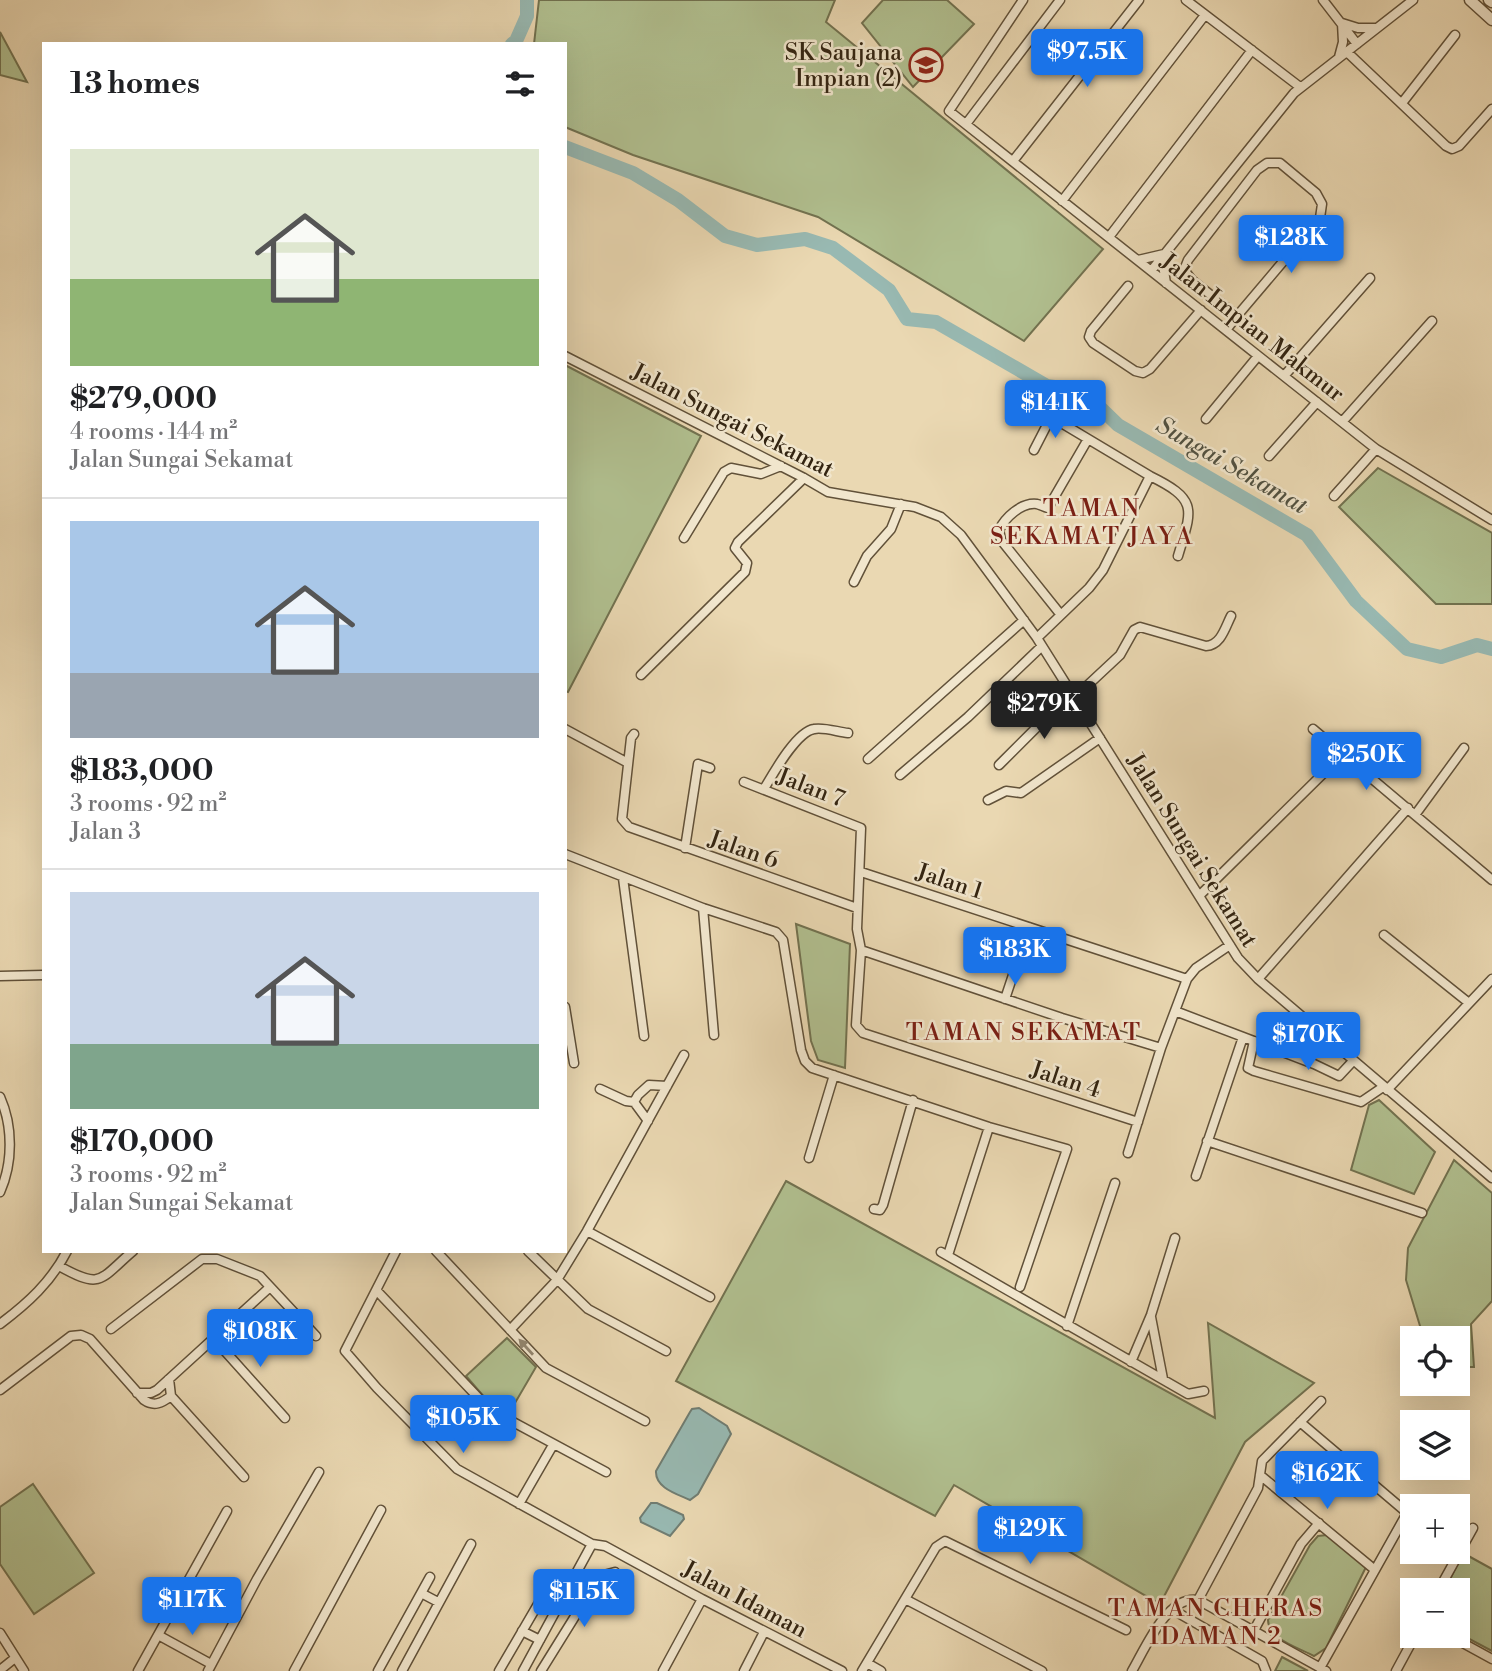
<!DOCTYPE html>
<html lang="en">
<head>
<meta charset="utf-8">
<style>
  :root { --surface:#fff; --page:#f6f6f6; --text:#202124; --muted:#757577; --line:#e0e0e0; --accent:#1a73e8 }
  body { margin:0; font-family:"Libre Bodoni",serif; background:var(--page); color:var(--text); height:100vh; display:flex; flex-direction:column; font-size:26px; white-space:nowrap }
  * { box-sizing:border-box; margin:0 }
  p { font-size:23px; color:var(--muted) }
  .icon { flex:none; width:38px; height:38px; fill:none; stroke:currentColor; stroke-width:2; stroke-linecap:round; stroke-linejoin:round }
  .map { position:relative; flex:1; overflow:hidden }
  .panel { position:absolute; left:42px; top:42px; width:525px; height:1211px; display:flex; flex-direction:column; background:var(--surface); border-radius:0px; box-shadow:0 7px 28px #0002 }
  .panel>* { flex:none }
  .fabs { position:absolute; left:1400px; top:1326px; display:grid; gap:14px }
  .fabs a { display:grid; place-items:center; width:70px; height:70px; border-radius:0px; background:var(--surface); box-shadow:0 7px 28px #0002; font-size:35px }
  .price { position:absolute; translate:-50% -60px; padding:0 16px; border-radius:7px; background:var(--accent); color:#fff; font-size:23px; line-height:46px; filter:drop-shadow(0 2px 4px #0008) }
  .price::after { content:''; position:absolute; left:50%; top:42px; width:21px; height:16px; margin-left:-10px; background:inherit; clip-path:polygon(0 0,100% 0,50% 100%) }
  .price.active { background:#222; color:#fff }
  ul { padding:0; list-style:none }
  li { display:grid; align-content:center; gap:14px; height:371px; padding:0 28px }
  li+li { border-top:2px solid var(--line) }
  li span { display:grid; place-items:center; height:217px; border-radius:0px; color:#555 }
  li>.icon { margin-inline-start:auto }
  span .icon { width:126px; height:126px; fill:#fffc; stroke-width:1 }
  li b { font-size:30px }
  h2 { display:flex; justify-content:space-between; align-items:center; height:84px; padding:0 28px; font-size:30px }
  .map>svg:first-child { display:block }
</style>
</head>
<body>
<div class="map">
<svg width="1492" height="1671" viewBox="0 0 1492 1671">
  <rect width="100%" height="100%" fill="#ead8b2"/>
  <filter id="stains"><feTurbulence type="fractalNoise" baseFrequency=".00286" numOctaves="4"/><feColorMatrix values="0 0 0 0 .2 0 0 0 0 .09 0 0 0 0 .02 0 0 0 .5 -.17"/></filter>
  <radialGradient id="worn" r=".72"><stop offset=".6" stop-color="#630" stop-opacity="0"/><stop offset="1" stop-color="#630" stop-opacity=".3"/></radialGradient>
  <path fill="#b1c090" stroke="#727250" stroke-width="2" d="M 539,0 L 835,0 L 826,22 L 1103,249 L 1024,341 L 818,217 L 633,155 L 565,127 L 565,44 L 534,44 Z
    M 883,0 L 947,0 L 974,24 L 913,87 L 862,23 Z
    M 0,32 L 27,82 L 0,75 Z
    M 565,365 L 701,436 L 568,692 L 565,691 Z
    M 1378,468 L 1492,533 L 1492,604 L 1436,604 L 1339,507 Z
    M 796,924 L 850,944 L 845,1068 L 818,1060 L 811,1041 Z
    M 1379,1100 L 1435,1152 L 1414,1194 L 1351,1170 L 1369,1105 Z
    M 1454,1160 L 1492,1193 L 1492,1301 L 1471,1324 L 1474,1367 L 1458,1367 L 1458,1339 L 1424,1339 L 1406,1280 L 1408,1248 Z
    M 786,1181 L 1215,1418 L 1208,1323 L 1314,1383 L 1245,1442 L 1160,1604 L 954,1485 L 935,1516 L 676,1381 Z
    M 507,1338 L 536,1367 L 508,1415 L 492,1406 L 466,1376 Z
    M 33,1484 L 94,1573 L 34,1614 L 0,1564 L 0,1507 Z
    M 1327,1535 L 1366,1567 L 1326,1648 L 1314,1656 C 1299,1648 1268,1639 1268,1620 L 1310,1545 L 1318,1536 Z
    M 1463,1553 L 1492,1569 L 1492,1651 L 1458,1633 L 1458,1591 L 1444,1591 Z
    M 1282,1657 L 1308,1671 L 1275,1671 Z"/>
  <path fill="#98b9b2" stroke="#707d72" stroke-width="2" d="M 699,1408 L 727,1426 L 731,1434 L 698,1494 L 690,1500 C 677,1494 655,1488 656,1471 L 690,1412 L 692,1409 Z
    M 651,1503 L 657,1503 L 683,1515 L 684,1519 L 670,1536 L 641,1522 L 640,1518 Z"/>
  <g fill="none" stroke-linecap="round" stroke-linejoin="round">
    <path stroke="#98b9b2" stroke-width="14" d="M 512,44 L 516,41 L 527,16 L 527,0
      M 565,147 L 633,173 L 678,200 L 725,236 L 757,245 L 805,239 L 833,248 L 889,290 L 907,319 L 936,322 L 1047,386 L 1083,391 L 1118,425 L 1307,535 L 1356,601 L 1407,649 L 1441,657 L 1477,645 L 1492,649"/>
    <defs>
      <path id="minor" d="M 1023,0 L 949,111 L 1376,449 L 1492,520
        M 1186,0 L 1300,87
        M 1323,0 L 1357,44
        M 1347,52 L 1446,146 L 1452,149 L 1459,146 L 1492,109
        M 1339,57 L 1343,42 L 1342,23 L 1358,28 L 1377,28
        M 1402,103 L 1455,35
        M 966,124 L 1060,0
        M 1013,161 L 1139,0
        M 1062,201 L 1205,15
        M 1109,237 L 1252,50
        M 1138,260 L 1164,254 L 1163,265 L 1166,283
        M 1151,271 L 1294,93 L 1413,0
        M 1128,286 L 1091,331 L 1089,337 L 1093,343 L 1135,371 L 1143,373 L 1150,369 L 1201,310
        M 1226,330 L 1237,316 L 1320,218 L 1322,204 L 1316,193 L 1280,163 L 1267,163 L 1257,170 L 1188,260 L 1184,270 L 1192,280 L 1237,316
        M 565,356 L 804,478 L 828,492 L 915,507 L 941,517 L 961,535 L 1037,638 L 1238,958 L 1258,979 L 1492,1178
        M 1284,376 L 1370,278
        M 1023,400 L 1150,476 L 1103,570 L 1089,588 L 1037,638
        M 1206,419 L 1258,356
        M 1342,422 L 1432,321
        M 1034,450 L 1051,417
        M 1269,456 L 1317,402
        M 1150,476 C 1199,500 1192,509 1178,556
        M 1334,496 L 1376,449
        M 684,538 L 724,472 L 731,468 L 761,474 L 781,466
        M 854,582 L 867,556 L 891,529 L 901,504
        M 1061,615 L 1001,540 L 999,530 C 1005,518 1021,502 1037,504 C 1041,505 1044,507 1048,508 L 1088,439
        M 641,675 L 745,572 L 747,563 L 735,548 L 738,542 L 804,478
        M 565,729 L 628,763
        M 1313,729 L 1492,880
        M 634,734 L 631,738 L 622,819 L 629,827 L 857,908
        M 868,759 L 1024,620
        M 999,765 L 1056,708 L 1075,697 L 1120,655 L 1134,630 L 1140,627 L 1206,646 C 1221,645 1225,628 1231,616
        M 900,775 L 968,717 L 1042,646
        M 744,782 L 861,828 L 857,929 L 861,950 L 856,1025 L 863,1033 L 1138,1122
        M 764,789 C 773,774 796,732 814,729 C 824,727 838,732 848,733
        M 988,800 L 1006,791 L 1021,793 L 1100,738
        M 1415,815 L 1464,748
        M 685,848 L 698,764 L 710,768
        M 565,854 L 703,908 L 776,932 L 783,940 L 801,1050 L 805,1061 L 812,1068 L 989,1127 L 1067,1149 L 1020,1287
        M 861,872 L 1187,979
        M 623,878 L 644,1036
        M 1200,895 L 1343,754
        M 703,908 L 714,1035
        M 1384,935 L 1469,1003
        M 861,950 L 1062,1018 L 1161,1048
        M 0,976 L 44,975
        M 1258,979 L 1408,808
        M 1005,999 L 1029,927
        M 565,1007 L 574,1063
        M 1175,1011 L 1314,1064 L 1339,1076 L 1353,1061
        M 1254,1041 L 1248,1068 L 1254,1071 L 1361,1102 L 1383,1087
        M 600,1089 L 626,1101 L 634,1102
        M 1387,1090 L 1492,979
        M 0,1097 C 13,1126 13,1163 0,1192
        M 648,1121 L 634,1102 L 638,1095 L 649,1085 L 667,1086
        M 1207,1141 L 1422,1213
        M 1128,1153 L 1161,1048 L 1187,979 L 1196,968 L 1230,945
        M 809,1158 L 834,1075
        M 1196,1176 L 1243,1037
        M 874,1209 L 880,1210 L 883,1205 L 913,1100
        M 587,1231 L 710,1297
        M 396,1251 L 345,1351 L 377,1388 L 457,1469 L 592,1544 L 605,1546 L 702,1599 L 842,1671
        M 436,1251 L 546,1368 L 645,1421
        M 528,1251 L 588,1309 L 666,1351
        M 941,1252 L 1181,1390 L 1188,1394 L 1204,1391
        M 948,1255 L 989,1127
        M 59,1266 C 102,1290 99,1280 133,1251
        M 377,1291 L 489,1409 L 606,1472
        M 1151,1317 L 1163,1379
        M 0,1324 C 28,1303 51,1282 67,1251
        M 1067,1326 L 1115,1183
        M 111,1329 L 202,1259 L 217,1259 L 260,1276 L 316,1336
        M 510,1330 L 557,1280 L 587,1231 L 684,1055
        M 215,1340 L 285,1418
        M 1131,1362 L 1151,1315 L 1175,1238
        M 169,1379 L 171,1396 L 244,1477
        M 0,1390 L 71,1336 L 81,1335 L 90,1339 L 144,1400 C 154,1407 162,1403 171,1396
        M 137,1393 L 151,1393 L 157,1390 L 270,1287
        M 1300,1422 L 1412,1517
        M 1260,1475 L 1375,1570
        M 519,1504 L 553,1445
        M 1438,1591 L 1473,1528
        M 421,1593 L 438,1602
        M 563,1598 L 581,1607
        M 905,1599 L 1042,1671
        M 1198,1600 L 1258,1488 L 1262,1461 L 1321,1401
        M 1173,1610 L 1262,1661 L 1266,1671
        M 522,1631 L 540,1640
        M 1253,1632 L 1301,1544 L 1319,1523
        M 0,1633 L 24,1671
        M 158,1635 L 211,1664
        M 1450,1636 L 1492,1659
        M 867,1663 L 881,1671
        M 1320,1668 L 1407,1513
        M 0,1670 L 15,1658
        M 138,1671 L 227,1511
        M 208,1671 L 257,1579 L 319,1472
        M 294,1671 L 381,1510
        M 378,1671 L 430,1577
        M 402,1671 L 471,1544
        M 499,1671 L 548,1587
        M 523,1671 L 592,1544
        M 541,1671 L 600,1576 L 615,1572
        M 663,1671 L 702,1599
        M 744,1671 L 764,1632
        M 862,1671 L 936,1547 L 945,1541 L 1126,1630
        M 1132,1671 C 1145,1649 1167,1595 1198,1600 L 1326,1671
        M 1396,1671 L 1415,1636"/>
      <path id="tertiary" d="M 1470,0 L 1492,20
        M 1489,0 L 1492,2"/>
    </defs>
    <use href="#minor" stroke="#615139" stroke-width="11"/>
    <use href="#tertiary" stroke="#615139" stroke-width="13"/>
    <use href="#minor" stroke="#f1e6cd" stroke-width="8"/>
    <use href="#tertiary" stroke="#f1e6cd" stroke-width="10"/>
  </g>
  <defs><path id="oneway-solid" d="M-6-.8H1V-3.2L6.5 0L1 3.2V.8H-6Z" transform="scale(1.75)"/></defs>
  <use fill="#92856f" href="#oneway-solid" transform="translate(526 1347) rotate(-132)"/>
  <defs>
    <symbol id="school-ring" viewBox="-11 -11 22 22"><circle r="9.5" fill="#f1e6cd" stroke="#8f2418" stroke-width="1.5"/><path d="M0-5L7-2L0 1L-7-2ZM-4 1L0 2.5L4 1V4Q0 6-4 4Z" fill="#8f2418"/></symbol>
  </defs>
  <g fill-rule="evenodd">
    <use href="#school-ring" x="907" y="46" width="38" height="38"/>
  </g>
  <g text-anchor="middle" stroke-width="5" stroke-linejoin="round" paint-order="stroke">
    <g font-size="23" fill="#332411" stroke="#f1e6cd" text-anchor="end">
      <text x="902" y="60">SK Saujana<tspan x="902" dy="26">Impian (2)</tspan></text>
    </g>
    <g font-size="23" fill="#332411" stroke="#f1e6cd">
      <text transform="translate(1253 327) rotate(38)" y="8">Jalan Impian Makmur</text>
      <text transform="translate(733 420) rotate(27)" y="8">Jalan Sungai Sekamat</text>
      <text transform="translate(811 787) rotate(21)" y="8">Jalan 7</text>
      <text transform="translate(744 849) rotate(19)" y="8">Jalan 6</text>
      <text transform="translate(1193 850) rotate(58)" y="8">Jalan Sungai Sekamat</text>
      <text transform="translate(950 881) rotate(18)" y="8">Jalan 1</text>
      <text transform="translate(1066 1079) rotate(18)" y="8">Jalan 4</text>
      <text transform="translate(745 1599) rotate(28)" y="8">Jalan Idaman</text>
    </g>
    <g font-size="24" font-style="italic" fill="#515141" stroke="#f1e6cd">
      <text transform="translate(1232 465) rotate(30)" y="8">Sungai Sekamat</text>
    </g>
    <g font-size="24" letter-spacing="2" fill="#7a1f14" stroke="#f1e6cd">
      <text x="1092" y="516">TAMAN<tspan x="1092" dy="28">SEKAMAT JAYA</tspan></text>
      <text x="1024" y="1040">TAMAN SEKAMAT</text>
      <text x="1216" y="1616">TAMAN CHERAS<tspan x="1216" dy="28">IDAMAN 2</tspan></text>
    </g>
  </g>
  <rect width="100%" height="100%" filter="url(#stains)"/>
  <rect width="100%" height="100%" fill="url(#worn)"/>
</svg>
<div class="fabs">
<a><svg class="icon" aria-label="locate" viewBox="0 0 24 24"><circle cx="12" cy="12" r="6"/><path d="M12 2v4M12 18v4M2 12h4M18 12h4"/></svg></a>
<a><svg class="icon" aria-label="layers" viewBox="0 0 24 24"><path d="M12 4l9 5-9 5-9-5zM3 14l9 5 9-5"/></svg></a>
<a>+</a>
<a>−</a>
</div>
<b class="price" style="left:1087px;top:89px">$97.5K</b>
<b class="price" style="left:1291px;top:275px">$128K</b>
<b class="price" style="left:1055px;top:440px">$141K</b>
<b class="price active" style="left:1044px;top:741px">$279K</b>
<b class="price" style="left:1366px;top:792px">$250K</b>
<b class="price" style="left:1015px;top:987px">$183K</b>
<b class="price" style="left:1308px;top:1072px">$170K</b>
<b class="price" style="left:260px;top:1369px">$108K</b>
<b class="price" style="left:463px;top:1455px">$105K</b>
<b class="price" style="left:1327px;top:1511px">$162K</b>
<b class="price" style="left:1030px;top:1566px">$129K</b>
<b class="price" style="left:584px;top:1629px">$115K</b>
<b class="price" style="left:192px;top:1637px">$117K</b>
<section class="panel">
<h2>13 homes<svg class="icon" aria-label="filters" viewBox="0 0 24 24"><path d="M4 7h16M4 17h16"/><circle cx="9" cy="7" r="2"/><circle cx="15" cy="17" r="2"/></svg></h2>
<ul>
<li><span style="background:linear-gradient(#dfe7d0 60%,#8fb573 0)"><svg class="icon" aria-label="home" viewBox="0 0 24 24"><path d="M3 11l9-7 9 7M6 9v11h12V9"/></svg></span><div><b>$279,000</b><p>4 rooms · 144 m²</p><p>Jalan Sungai Sekamat</p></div></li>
<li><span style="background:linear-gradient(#a9c7e8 70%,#9aa5b1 0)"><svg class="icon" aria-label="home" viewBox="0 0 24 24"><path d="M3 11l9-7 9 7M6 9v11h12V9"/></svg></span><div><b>$183,000</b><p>3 rooms · 92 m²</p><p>Jalan 3</p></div></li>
<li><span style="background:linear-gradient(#c9d6e8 70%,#7fa58c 0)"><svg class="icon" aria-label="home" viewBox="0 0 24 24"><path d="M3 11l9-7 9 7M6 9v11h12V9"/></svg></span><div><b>$170,000</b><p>3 rooms · 92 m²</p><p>Jalan Sungai Sekamat</p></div></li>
</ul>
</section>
</div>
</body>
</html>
